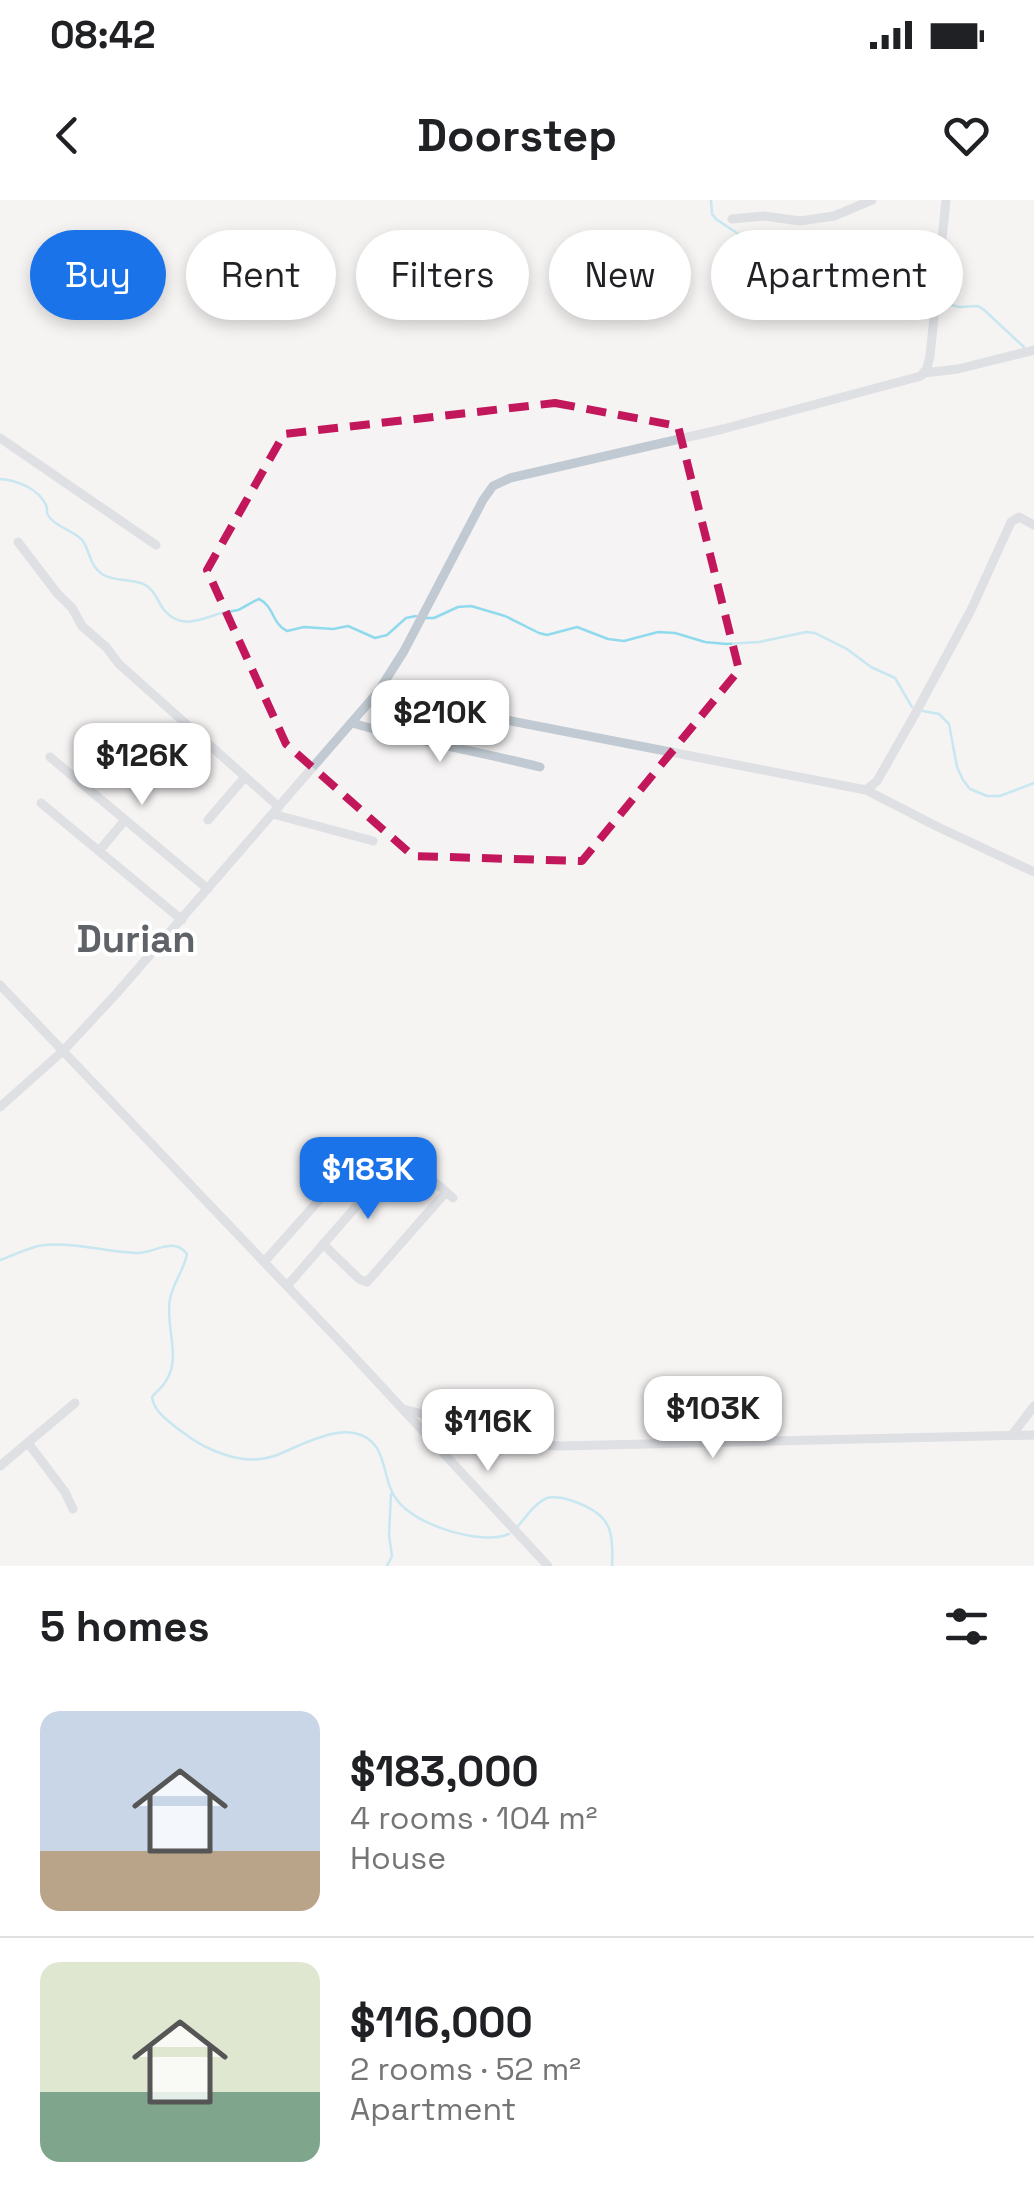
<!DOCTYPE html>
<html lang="en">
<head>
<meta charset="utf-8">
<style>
  :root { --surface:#fff; --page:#f2f2f2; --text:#202124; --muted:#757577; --line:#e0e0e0; --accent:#1a73e8 }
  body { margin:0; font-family:"Space Grotesk",sans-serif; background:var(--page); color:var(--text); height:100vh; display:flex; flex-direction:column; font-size:38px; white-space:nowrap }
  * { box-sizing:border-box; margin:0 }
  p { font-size:32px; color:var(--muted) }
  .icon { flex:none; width:55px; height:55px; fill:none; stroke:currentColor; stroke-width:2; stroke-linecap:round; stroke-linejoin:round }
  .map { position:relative; height:1366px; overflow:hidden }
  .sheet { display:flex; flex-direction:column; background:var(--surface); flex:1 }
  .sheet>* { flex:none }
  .top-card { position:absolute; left:30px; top:30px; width:975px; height:90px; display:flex; gap:20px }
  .price { position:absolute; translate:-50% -85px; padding:0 22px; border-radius:20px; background:#fff; color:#222; font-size:32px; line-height:65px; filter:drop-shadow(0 2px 5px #0008) }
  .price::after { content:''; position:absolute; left:50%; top:60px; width:30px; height:22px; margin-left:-15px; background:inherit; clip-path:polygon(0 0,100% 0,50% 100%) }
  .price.on { background:var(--accent); color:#fff }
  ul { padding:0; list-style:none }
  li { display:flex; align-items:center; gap:30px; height:250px; padding:0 40px }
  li+li { border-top:2px solid var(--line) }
  li span { display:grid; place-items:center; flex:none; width:280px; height:200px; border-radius:20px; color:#555 }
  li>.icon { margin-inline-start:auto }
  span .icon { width:120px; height:120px; fill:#fffc; stroke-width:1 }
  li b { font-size:42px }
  h2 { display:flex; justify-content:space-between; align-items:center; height:120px; padding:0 40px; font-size:42px }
  .tag { padding:0 35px; border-radius:45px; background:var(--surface); box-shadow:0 5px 15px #0003; font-size:35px; line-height:90px }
  .tag.on { background:var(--accent); color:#fff }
  .status { display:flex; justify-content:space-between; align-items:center; height:70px; padding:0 50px; background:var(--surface); direction:ltr }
  .status svg { height:28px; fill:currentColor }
  header { display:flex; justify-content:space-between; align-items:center; height:130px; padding:0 40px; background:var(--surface); font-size:45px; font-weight:700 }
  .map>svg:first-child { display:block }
</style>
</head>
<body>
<div class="status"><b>08:42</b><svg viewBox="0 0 49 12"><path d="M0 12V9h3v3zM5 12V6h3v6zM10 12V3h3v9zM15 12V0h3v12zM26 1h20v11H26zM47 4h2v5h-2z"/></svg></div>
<header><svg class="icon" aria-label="back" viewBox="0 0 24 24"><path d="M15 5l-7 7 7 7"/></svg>Doorstep<svg class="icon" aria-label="heart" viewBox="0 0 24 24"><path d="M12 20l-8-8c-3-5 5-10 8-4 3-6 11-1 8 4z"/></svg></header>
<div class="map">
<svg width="1034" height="1366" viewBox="0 0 1034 1366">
  <rect width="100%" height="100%" fill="#f5f3f3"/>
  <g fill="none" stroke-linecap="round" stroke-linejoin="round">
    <path stroke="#90daee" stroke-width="2.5" d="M 711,0 L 712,14 L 716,19 L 771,56 L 789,62 L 809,81 L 838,80 L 854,75 C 864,86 876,93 892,90 C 902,89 908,82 917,86 C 919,87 930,96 931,97
      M 940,102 L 959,107 L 978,106 L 983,109 L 1024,147
      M 0,279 C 16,280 38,288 46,305 C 49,314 44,311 51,319 C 60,329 74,330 83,341 C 90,352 90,366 102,374 C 115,383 133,377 147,386 C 156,392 158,403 165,411 C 180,428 197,421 215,415 C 222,412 230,412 238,410 C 245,407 251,402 259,399 C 274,406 272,424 287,431 L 304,427 L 333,429 L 348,426 L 375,438 L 387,435 L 406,418 L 416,416
      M 426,418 L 434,418 L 458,407 L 471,406 L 505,416 L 539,433 L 547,435 L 577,427 L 608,439 L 624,441 L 658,432 L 675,433 L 705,442 L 726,444 L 759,442 L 806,432 L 815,433 L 847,449 L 871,467 L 895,478 L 912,507
      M 923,511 L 939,514 L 949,524 L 957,567 L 963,580 L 970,589 L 987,596 L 1000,596 L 1034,583
      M 0,1060 C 15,1055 28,1047 44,1045 C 75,1042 106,1052 137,1053 C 156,1053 173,1036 187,1054 C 184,1070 173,1083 170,1099 C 165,1125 181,1157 167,1179 C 164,1186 157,1191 152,1197 C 154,1212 169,1222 181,1231 C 205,1250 243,1267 274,1256 C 286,1252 298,1245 310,1241 C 323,1236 339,1230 354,1233 C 390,1240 380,1279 397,1300 C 415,1325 481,1346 509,1334
      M 518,1326 C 526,1317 535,1303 547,1298 C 555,1296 562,1298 570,1300 C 609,1313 614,1327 612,1366
      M 387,1366 L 392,1356 L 389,1335 L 391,1294"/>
    <path stroke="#c1cad2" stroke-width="9" d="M 732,19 L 764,16 L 800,21 L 834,16 L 872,0
      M 924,173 L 958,169 L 1034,150
      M 0,238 L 156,345
      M 18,342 L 57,393 L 72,408 L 82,426 L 106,447 L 119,464 L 279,607
      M 378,492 L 439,507 L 866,590 L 938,627 L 1034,672
      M 352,523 C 414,541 477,551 540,567
      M 50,557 L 208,689
      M 866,590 L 877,581 L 914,516 L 971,410 L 1011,322 L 1019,317 L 1034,325
      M 41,603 L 182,720
      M 273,614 L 373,641
      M 208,620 L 245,577
      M 99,651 L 125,620
      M 0,785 L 346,1148 L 548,1366
      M 0,907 L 64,850 L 116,794 L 378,492 L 404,451 L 483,300 L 493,286 L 510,278 L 723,229 L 921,176 L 927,168 L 930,156 L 946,0
      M 323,1044 L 359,1079 L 367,1082 L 446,992
      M 264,1062 L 367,946
      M 287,1086 L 393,964 C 415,959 437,985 453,998
      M 403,1209 L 544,1245 L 560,1246 L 1034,1235
      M 1012,1235 L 1034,1206
      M 28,1243 L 65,1292 L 73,1309
      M 0,1266 L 75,1203"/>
  </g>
  <path d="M0 0H1034V1366H0ZM 555,203 L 678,226 L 739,470 L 582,661 L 413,656 L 286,544 L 207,370 L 284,234 Z" fill="#f5f3f3" fill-opacity=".55" fill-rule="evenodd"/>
  <path fill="none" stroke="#c2185b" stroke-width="8" stroke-dasharray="20 12" stroke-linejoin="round" d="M 555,203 L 678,226 L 739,470 L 582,661 L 413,656 L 286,544 L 207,370 L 284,234 Z"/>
  <g text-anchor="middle" stroke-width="8" stroke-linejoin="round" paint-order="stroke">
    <g font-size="38" font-weight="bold" fill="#5f6368" stroke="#fff">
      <text x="136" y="752">Durian</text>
    </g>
  </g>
</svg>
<b class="price" style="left:440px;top:565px">$210K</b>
<b class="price" style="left:142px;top:608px">$126K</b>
<b class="price on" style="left:368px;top:1022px">$183K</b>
<b class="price" style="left:713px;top:1261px">$103K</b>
<b class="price" style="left:488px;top:1274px">$116K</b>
<div class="top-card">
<a class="tag on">Buy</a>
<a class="tag">Rent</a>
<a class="tag">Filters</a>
<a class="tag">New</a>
<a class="tag">Apartment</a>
</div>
</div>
<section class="sheet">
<h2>5 homes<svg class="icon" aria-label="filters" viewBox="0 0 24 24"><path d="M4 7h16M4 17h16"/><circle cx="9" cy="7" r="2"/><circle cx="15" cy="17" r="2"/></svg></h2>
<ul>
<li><span style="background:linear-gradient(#c9d6e8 70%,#b9a48a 0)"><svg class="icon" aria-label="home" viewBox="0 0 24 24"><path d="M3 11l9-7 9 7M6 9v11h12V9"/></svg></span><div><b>$183,000</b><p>4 rooms · 104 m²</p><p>House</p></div></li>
<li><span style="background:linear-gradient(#dfe7d0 65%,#7fa58c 0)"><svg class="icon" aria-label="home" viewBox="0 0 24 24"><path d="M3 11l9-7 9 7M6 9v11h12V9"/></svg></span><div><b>$116,000</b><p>2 rooms · 52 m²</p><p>Apartment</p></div></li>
</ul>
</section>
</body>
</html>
